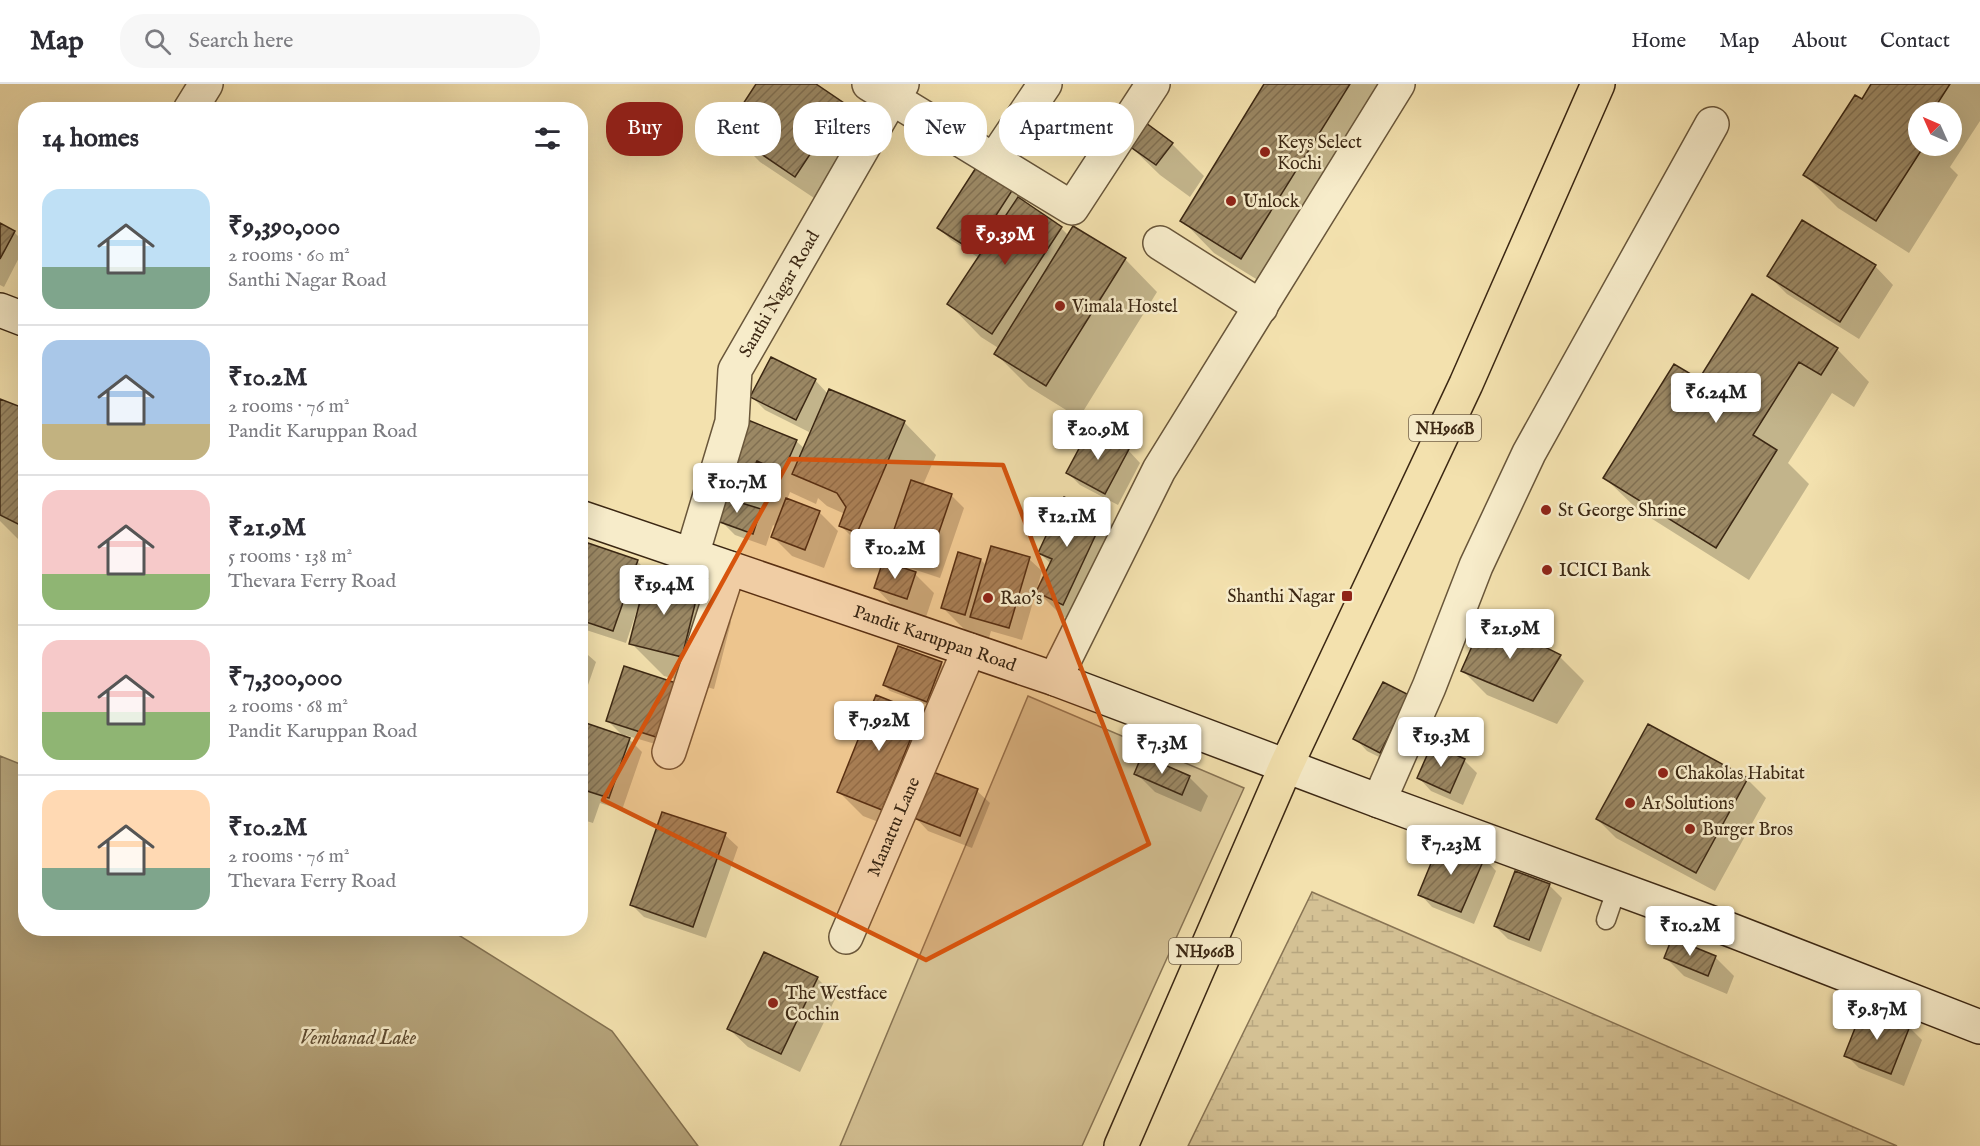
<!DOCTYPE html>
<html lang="en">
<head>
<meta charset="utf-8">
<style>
  :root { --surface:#fff; --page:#f7f7f7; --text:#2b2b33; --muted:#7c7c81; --line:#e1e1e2; --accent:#8f2418 }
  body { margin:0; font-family:"IM FELL English",serif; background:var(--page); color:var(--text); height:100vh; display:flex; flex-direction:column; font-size:22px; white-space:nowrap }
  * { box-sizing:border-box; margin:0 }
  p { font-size:20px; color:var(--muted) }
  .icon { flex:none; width:33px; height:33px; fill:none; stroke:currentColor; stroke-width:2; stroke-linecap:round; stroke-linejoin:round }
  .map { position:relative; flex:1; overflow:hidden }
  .panel { position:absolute; left:18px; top:18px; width:570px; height:834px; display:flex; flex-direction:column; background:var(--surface); border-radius:24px; box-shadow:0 6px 24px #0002 }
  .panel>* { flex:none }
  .top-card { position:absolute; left:606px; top:18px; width:570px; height:54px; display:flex; gap:12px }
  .needle { width:39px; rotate:315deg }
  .buttons { position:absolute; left:1908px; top:18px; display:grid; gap:12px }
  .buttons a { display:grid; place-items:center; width:54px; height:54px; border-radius:50%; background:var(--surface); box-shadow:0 6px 24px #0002; font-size:30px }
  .price { position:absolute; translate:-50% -51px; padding:0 14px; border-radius:6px; background:#fff; color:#222; font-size:20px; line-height:39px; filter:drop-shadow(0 2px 3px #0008) }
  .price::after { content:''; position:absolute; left:50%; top:36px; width:18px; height:14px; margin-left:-9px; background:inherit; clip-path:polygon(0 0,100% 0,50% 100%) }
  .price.selected { background:var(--accent); color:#fff }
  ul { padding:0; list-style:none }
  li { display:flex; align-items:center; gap:18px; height:150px; padding:0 24px }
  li+li { border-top:2px solid var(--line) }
  li span { display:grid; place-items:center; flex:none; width:168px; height:120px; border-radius:18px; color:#555 }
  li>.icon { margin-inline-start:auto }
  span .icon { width:72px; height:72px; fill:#fffc; stroke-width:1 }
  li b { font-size:26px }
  h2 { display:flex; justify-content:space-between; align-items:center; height:72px; padding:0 24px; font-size:26px }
  .chip { padding:0 21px; border-radius:24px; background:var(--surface); box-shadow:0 6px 24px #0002; font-size:21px; line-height:54px }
  .chip.selected { background:var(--accent); color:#fff }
  header { display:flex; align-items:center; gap:36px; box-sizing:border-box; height:84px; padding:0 30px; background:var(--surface); border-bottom:2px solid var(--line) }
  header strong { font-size:28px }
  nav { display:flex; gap:33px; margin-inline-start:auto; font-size:21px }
  .search { width:420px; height:54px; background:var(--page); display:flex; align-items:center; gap:15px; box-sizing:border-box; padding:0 21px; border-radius:24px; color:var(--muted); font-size:22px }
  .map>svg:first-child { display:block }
</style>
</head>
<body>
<header>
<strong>Map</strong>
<div class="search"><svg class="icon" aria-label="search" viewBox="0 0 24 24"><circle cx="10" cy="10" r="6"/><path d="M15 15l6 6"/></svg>Search here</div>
<nav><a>Home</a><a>Map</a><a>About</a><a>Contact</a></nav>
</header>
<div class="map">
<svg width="1980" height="1062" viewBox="0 0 1980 1062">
  <defs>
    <pattern id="wetland-marsh" width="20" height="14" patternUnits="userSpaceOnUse" patternTransform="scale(1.5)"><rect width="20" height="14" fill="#d4c194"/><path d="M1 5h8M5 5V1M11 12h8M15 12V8" fill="none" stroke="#b7a67f"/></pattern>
    <pattern id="building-hatch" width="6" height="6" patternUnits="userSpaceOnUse" patternTransform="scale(1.5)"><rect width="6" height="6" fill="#9b8864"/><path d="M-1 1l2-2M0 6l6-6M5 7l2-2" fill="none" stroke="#806f51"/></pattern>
  </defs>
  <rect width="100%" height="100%" fill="#f3e1ae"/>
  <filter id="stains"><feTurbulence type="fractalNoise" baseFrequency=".00333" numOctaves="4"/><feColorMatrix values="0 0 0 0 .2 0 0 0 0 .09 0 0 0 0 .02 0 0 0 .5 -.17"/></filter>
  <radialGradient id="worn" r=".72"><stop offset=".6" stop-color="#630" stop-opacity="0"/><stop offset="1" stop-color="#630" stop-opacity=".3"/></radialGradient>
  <path fill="#d4c194" stroke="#887454" stroke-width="1.5" d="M 1028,612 L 1244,704 L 1082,1062 L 840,1062 Z"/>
  <path fill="url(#wetland-marsh)" stroke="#887454" stroke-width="1.5" d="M 1312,808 L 1897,1062 L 1188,1062 Z"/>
  <path fill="#b4a279" stroke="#847150" stroke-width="1.5" d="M 0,672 L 25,682 L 26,844 L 449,845 L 612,947 L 698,1062 L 0,1062 Z"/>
  <path fill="#0003" fill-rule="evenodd" d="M 758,0 L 813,0 L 843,20 L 876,53 L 829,124 L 760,78 L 728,46 Z
    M 1266,0 L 1402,0 L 1274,206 L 1214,169 L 1182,136 Z
    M 1873,0 L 1980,0 L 1980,37 L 1950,83 L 1958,91 L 1909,169 L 1838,124 L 1805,91 ZM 1918,28 L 1952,28 L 1952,62 L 1918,62 Z
    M 1127,59 L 1172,60 L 1204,92 L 1190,113 L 1160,91 Z
    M 1014,103 L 1026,116 L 1024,119 L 1061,144 L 1069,152 L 1125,175 L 1157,208 L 1079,334 L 1029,303 L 996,270 L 1000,265 L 981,253 L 949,220 L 979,174 L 951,156 L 939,144 Z
    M 0,141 L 14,148 L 26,160 L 4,203 L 0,201 Z
    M 1875,182 L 1893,201 L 1859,255 L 1787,210 L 1769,192 Z
    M 1837,265 L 1869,298 L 1854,323 L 1832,309 L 1788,379 L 1809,400 L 1749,496 L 1638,426 L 1605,394 L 1699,297 Z
    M 771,275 L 815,296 L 828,310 L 904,338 L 936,371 L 923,401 L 951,411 L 964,424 L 940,494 L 901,481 L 893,473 L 890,481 L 915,490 L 934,509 L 926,533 L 894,523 L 876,504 L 884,479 L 873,474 L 841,442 L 845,430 L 827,422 L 818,414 L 816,420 L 790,408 L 787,416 L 819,428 L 838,447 L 824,484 L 792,472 L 773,453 L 777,443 L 773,441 L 766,462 L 735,451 L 721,437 L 744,421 L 723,400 L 744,336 L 796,357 L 805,365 L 817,337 L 815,336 L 809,348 L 765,326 L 752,313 Z
    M 0,317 L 26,327 L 26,459 L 19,456 L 0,437 Z
    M 1128,366 L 1140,379 L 1118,421 L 1080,401 L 1068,389 Z
    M 1104,432 L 1128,457 L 1088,544 L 1062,532 L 1038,508 L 1051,480 L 1040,469 Z
    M 1029,475 L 1042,487 L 1022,556 L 991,547 L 989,554 L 967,548 L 943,524 L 981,476 L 987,482 Z
    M 580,476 L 637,477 L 650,490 L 649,492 L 699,505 L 731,538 L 714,605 L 664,592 L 631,559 L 639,527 L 637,526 L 626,559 L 580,544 Z
    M 580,564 L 596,578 L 580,624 Z
    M 1560,573 L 1584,597 L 1557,640 L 1487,611 L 1463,587 Z
    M 941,580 L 947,586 L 933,623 L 890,607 L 884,601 Z
    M 625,584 L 672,665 L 625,651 L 642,668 L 622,726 L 600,719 L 593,739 L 580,735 L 580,639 L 625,654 L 608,637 Z
    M 877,613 L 920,631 L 945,655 L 931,689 L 977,707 L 990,719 L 972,764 L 928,747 L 914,732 L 907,749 L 863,732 L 839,708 Z
    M 1408,613 L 1393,680 L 1367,667 L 1355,654 Z
    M 1464,676 L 1477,689 L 1463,721 L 1431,707 L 1419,694 Z
    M 1136,689 L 1189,693 L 1208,712 L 1201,728 L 1155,708 Z
    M 1747,695 L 1766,714 L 1715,807 L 1616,754 L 1597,735 Z
    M 663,729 L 725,751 L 738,763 L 706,854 L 644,833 L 631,820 Z
    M 580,744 L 586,750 L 580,765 Z
    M 1484,774 L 1496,787 L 1474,840 L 1432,823 L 1420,810 Z
    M 1549,801 L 1562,814 L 1541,868 L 1508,855 L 1495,842 Z
    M 1715,873 L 1734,892 L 1727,910 L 1684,892 L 1666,874 Z
    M 817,894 L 836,913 L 800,988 L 748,963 L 729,945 Z
    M 1909,943 L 1922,956 L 1904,1002 L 1859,984 L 1846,971 Z"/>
  <path fill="url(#building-hatch)" stroke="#3b2713" stroke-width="1.5" d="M 756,0 L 816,0 L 844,19 L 795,93 L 726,46 Z
    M 1264,0 L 1350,0 L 1241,175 L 1180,137 Z
    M 1871,0 L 1950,0 L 1932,28 L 1918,28 L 1918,62 L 1924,62 L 1876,137 L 1803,91 L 1855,11 L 1862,15 Z
    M 1142,36 L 1173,59 L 1156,81 L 1125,59 Z
    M 979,79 L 1015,102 L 973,167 L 937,144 Z
    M 1018,113 L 1062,143 L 992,250 L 947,220 Z
    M 1802,136 L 1876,181 L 1840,238 L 1767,192 Z
    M 0,139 L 15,147 L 0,175 Z
    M 1073,142 L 1126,174 L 1046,302 L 994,270 Z
    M 1752,210 L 1838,264 L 1821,291 L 1799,278 L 1753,351 L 1777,366 L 1716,464 L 1603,394 L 1674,280 L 1699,295 Z
    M 771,273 L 816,295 L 796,336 L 750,313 Z
    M 829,305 L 905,337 L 857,449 L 839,442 L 846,423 L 837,409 L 792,390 Z
    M 0,315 L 26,325 L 26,444 L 0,431 Z
    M 743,334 L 797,356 L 783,388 L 757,377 L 742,410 L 721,401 Z
    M 1090,344 L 1129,365 L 1105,410 L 1066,389 Z
    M 911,396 L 952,410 L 927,483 L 886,469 Z
    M 719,412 L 761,425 L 753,450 L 720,438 L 713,429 Z
    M 1064,413 L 1105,431 L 1063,521 L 1036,508 L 1052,475 L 1038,469 Z
    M 786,414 L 820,427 L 805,466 L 771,453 Z
    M 588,459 L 638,476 L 613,547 L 580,536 L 580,475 L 582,475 Z
    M 991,462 L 1030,473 L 1009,544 L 970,533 Z
    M 958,468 L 981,475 L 965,531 L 941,524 Z
    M 883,477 L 916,488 L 907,515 L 874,504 Z
    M 647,490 L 699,504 L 682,573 L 629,560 Z
    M 1485,533 L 1561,571 L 1533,617 L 1461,587 Z
    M 898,562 L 942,578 L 927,618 L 883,601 Z
    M 624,582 L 676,599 L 659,654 L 606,637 Z
    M 1383,598 L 1409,611 L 1380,669 L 1353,655 Z
    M 876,611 L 921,629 L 882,726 L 837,708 Z
    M 580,637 L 630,654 L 609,714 L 587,707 L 580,727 Z
    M 1648,640 L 1748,694 L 1696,789 L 1596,735 Z
    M 1432,660 L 1465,675 L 1450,709 L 1417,694 Z
    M 1142,671 L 1190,692 L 1182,711 L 1134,690 Z
    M 933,688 L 978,705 L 960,752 L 914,734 Z
    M 662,728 L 726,749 L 693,843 L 630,821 Z
    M 1441,755 L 1485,773 L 1461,828 L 1418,811 Z
    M 1515,787 L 1550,800 L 1529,856 L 1494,842 Z
    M 1672,854 L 1716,872 L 1708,892 L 1664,874 Z
    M 764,868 L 818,893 L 781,970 L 727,945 Z
    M 1863,924 L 1910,942 L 1891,990 L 1844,972 Z"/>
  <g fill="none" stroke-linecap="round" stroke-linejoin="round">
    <defs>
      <path id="lane" d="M 1606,836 L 1617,804"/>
      <g id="street">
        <path d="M 869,0 L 1072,124 L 1153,0"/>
        <path d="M 190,26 L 206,0"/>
        <path d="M 994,76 L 1045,0"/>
        <path d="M 1160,159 L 1261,223"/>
        <path id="s1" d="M 692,471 L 732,338 L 735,286 L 892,13 L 902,0"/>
        <path d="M 1055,595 L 1159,386 L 1398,0"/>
        <path d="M 669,668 L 729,484"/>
        <path d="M 1379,717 L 1429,603 L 1476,482 L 1529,369 L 1712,40"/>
        <path id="s2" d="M 846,853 L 969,566"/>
      </g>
      <g id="secondary">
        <path d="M 0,226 L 26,236"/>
        <path id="s3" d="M 580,433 L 1055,595 L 1379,717 L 1723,843 L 1980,943"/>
      </g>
      <path id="highway" d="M 1121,1062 L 1286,682 L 1466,300 L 1598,0"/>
    </defs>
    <use href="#lane" stroke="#69563a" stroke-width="21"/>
    <use href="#street" stroke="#69563a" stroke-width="36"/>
    <use href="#secondary" stroke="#3b2713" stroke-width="36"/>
    <use href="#highway" stroke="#3b2713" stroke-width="36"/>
    <use href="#lane" stroke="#f7ecca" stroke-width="18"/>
    <use href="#street" stroke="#f7ecca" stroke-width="33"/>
    <use href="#secondary" stroke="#f7ecca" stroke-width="33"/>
    <use href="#highway" stroke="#f3e1ae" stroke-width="33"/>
  </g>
  <path fill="#d7540d" fill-opacity="0.2" stroke="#d7540d" stroke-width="4.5" stroke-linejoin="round" d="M 790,375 L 1003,381 L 1149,760 L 926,876 L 603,716 Z"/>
  <g fill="#8f2418" stroke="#f7ecca" stroke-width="2">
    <circle cx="1265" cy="68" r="6"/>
    <circle cx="1231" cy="117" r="6"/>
    <circle cx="1060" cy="222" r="6"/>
    <circle cx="1546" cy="426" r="6"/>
    <circle cx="1547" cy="486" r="6"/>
    <rect x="1341" y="506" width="12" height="12" rx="3"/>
    <circle cx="988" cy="514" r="6"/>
    <circle cx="1663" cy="689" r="6"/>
    <circle cx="1630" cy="719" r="6"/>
    <circle cx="1690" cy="745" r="6"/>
    <circle cx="773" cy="919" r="6"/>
  </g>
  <g text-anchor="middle" stroke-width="5" stroke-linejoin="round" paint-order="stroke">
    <g fill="#f7ecca" stroke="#73624a" stroke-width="1.5">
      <rect x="1409" y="331" width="72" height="26" rx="4.5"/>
      <rect x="1169" y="854" width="72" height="26" rx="4.5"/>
    </g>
    <g font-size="16" font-weight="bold" fill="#3b2713">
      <text x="1445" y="350">NH966B</text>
      <text x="1205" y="873">NH966B</text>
    </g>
    <g font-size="18" fill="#3b2713" stroke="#f7ecca" text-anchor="start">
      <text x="1277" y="64">Keys Select<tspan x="1277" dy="21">Kochi</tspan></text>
      <text x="1243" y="123">Unlock</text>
      <text x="1072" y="228">Vimala Hostel</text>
      <text x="1558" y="432">St George Shrine</text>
      <text x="1559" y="492">ICICI Bank</text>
      <text x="1335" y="518" text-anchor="end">Shanthi Nagar</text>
      <text x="1000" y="520">Rao's</text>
      <text x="1675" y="695">Chakolas Habitat</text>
      <text x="1642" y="725">A1 Solutions</text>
      <text x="1702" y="751">Burger Bros</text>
      <text x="785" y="915">The Westface<tspan x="785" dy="21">Cochin</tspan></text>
    </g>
    <g font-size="18" fill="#3b2713" stroke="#f7ecca">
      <text dy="6" stroke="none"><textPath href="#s1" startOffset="279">Santhi Nagar Road</textPath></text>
      <text dy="6" stroke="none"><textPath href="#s3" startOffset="375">Pandit Karuppan Road</textPath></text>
      <text dy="6" stroke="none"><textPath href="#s2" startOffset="120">Manattu Lane</textPath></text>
    </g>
    <g font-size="20" font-style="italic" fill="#5f4c32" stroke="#f7ecca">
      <text x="358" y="960">Vembanad Lake</text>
    </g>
  </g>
  <rect width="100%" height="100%" filter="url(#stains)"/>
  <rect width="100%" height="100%" fill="url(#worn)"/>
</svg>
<div class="buttons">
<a><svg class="needle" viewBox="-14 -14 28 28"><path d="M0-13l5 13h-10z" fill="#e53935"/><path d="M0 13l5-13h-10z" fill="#7c7c81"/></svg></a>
</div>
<b class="price selected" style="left:1005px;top:182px">₹9.39M</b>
<b class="price" style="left:1716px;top:340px">₹6.24M</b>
<b class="price" style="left:1098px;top:377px">₹20.9M</b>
<b class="price" style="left:737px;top:430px">₹10.7M</b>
<b class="price" style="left:1067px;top:464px">₹12.1M</b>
<b class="price" style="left:895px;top:496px">₹10.2M</b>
<b class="price" style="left:664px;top:532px">₹19.4M</b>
<b class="price" style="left:1510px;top:576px">₹21.9M</b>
<b class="price" style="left:879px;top:668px">₹7.92M</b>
<b class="price" style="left:1441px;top:684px">₹19.3M</b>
<b class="price" style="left:1162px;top:691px">₹7.3M</b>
<b class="price" style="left:1451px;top:792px">₹7.23M</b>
<b class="price" style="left:1690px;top:873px">₹10.2M</b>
<b class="price" style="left:1877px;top:957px">₹9.87M</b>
<div class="top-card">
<a class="chip selected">Buy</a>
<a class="chip">Rent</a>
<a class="chip">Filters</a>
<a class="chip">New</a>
<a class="chip">Apartment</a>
</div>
<section class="panel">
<h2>14 homes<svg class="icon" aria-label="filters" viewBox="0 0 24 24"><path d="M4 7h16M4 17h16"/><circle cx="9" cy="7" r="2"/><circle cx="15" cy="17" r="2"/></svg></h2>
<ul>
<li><span style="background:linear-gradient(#bfe0f5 65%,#7fa58c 0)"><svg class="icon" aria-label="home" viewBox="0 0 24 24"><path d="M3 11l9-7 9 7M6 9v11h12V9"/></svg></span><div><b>₹9,390,000</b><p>2 rooms · 60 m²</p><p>Santhi Nagar Road</p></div></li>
<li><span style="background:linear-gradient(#a9c7e8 70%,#c2b280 0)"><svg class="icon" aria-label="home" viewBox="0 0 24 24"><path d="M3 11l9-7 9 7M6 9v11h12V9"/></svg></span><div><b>₹10.2M</b><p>2 rooms · 76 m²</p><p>Pandit Karuppan Road</p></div></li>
<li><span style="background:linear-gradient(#f6c9c9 70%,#8fb573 0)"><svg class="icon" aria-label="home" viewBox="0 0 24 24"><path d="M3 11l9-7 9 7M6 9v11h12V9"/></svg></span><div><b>₹21.9M</b><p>5 rooms · 138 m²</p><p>Thevara Ferry Road</p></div></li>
<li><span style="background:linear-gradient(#f6c9c9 60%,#8fb573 0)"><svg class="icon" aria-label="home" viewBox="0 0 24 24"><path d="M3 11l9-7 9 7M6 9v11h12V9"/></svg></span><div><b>₹7,300,000</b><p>2 rooms · 68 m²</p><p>Pandit Karuppan Road</p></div></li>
<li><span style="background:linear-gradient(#ffd9b3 65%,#7fa58c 0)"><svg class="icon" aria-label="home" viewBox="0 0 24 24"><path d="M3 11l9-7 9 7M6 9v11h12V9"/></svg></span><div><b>₹10.2M</b><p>2 rooms · 76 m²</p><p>Thevara Ferry Road</p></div></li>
</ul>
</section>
</div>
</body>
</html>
